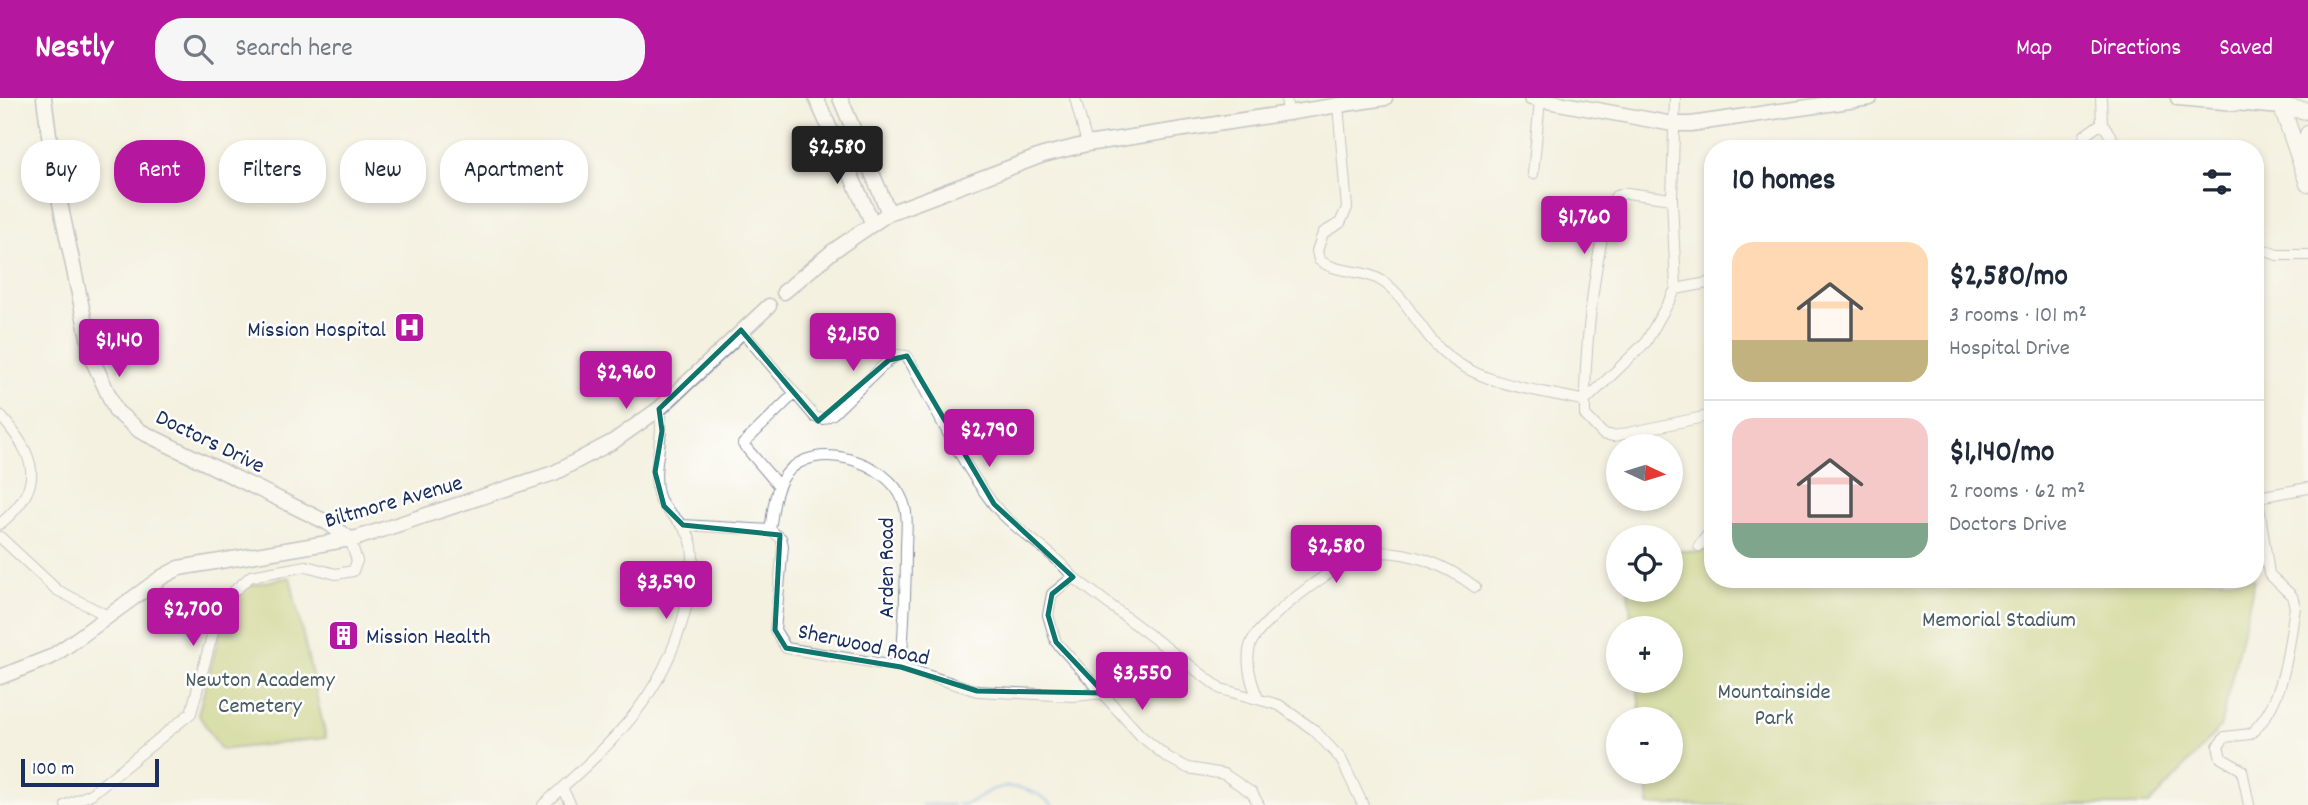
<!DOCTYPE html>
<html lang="en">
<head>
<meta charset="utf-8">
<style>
  :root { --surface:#fff; --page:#f6f6f7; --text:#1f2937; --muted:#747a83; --line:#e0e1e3; --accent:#b5179e }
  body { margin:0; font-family:Dekko,sans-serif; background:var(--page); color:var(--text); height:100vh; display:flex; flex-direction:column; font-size:26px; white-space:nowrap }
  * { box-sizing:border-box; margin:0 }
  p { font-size:23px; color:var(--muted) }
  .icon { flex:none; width:38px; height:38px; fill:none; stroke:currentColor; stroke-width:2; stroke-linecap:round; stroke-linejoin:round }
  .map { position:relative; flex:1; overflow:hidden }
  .drawer { position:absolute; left:1704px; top:42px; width:560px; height:448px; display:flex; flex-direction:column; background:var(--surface); border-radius:28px; box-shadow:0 4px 10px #0003 }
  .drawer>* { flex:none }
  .guide { position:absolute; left:21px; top:42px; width:665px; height:63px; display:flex; gap:14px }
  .needle { width:46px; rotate:94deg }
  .buttons { position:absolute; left:1606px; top:336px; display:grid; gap:14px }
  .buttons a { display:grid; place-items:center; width:77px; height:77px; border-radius:50%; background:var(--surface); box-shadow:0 4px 10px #0003; font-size:35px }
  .scale { position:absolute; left:21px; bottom:18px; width:138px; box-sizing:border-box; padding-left:7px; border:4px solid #1b2f5e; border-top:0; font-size:19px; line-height:24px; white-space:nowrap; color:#1b2f5e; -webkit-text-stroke:5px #fff; paint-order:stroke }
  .price { position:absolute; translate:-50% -60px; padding:0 16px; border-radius:7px; background:var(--accent); color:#fff; font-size:23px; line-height:46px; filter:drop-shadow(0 2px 4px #0008) }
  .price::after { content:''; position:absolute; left:50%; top:42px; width:21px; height:16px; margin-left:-10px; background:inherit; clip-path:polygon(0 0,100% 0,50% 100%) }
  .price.on { background:#222; color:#fff }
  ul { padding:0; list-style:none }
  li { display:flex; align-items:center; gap:21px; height:175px; padding:0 28px }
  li+li { border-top:2px solid var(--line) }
  li span { display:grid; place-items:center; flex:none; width:196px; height:140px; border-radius:21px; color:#555 }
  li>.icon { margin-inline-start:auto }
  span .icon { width:84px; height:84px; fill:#fffc; stroke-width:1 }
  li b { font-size:30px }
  h2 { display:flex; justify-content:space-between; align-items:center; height:84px; padding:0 28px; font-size:30px }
  .chip { padding:0 24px; border-radius:28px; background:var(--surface); box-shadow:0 4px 10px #0003; font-size:24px; line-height:63px }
  .chip.on { background:var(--accent); color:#fff }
  header { display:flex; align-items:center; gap:42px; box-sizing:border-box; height:98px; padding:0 35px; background:var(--accent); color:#fff }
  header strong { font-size:33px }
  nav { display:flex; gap:38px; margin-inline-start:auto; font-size:24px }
  .search { width:490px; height:63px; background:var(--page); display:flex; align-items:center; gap:18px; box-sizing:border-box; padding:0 24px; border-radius:28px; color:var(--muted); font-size:26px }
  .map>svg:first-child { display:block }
</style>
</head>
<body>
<header>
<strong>Nestly</strong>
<div class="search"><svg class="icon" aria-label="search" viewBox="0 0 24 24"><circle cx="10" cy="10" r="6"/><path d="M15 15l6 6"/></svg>Search here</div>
<nav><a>Map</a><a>Directions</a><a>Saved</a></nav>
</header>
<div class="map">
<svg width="2308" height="707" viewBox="0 0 2308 707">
  <rect width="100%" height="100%" fill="#fff"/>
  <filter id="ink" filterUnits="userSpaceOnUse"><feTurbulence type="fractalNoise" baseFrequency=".0143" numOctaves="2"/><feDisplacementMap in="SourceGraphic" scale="14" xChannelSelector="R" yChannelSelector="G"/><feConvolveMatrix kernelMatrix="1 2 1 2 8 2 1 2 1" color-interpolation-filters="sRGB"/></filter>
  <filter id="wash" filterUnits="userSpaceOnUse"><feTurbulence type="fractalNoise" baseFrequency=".00686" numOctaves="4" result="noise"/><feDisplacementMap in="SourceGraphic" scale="28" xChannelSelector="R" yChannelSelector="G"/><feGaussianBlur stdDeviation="1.57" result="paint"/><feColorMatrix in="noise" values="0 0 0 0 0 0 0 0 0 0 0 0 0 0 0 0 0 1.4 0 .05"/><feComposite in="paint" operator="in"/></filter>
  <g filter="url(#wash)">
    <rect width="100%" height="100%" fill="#f4f1e0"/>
    <path fill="#b9c96b" stroke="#6a7c64" stroke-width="2" d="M 1713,441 L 1713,481 L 2255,481 L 2220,630 L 2149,707 L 1649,707 L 1646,674 L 1671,674 L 1671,621 L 1641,621 L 1637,583 L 1671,583 L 1671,530 L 1632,530 L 1628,492 L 1671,492 L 1671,452 L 1702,454 Z
      M 290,479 L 326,640 L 221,652 L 198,616 L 226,512 L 246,488 Z"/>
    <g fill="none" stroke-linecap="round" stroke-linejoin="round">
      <path stroke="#76afe6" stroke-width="2.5" d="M 923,707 L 953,707
        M 958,707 C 971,706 978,699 989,693 C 1010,683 1036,692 1053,707"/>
    </g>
  </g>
  <g filter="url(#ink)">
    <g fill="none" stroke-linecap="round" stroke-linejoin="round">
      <defs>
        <path id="street" d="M 1075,0 L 1087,46
          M 1286,0 L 1288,14
          M 1675,0 L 1672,101 L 1676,191 L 1646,244 L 1585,303 L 1585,317 L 1603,336 L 1614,338 L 1713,317
          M 2101,0 L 2102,25 L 2119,51
          M 1338,7 L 1347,110 L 1340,125 L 1323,135 L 1317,153 L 1319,162 C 1339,177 1365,170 1385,185 C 1408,202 1419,231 1440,251 C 1478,288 1536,291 1585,303 C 1585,257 1595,135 1616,98 L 1627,95 L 1672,101
          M 2082,51 L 2085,37 L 2102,25
          M 1533,76 L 1540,2
          M 2256,149 L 2277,157 L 2308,157
          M 1676,191 L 1713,184
          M 741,232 L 815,319 L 823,321 L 833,316 L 889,262 L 898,257 L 907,258 C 934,308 959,362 994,407 C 1018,436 1050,450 1073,479 L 1221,591 L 1279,607 L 1314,632 L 1341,661 L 1363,707
          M 0,317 C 36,359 47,387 0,426
          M 778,387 L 743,346 L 795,295
          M 2258,399 L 2308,390
          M 683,427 L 770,432 L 781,440 L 783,448 L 775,532 L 786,550 L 901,569 L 977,593 L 1074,598 L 1104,595
          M 770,432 C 773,414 774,391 786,376 C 814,340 888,363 903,403 C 909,418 906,436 906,451 C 906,491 904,530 901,569
          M 0,439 L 57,492 L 106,517
          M 1699,448 L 1713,430
          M 1073,479 L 1052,496 L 1048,517 L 1056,544 L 1141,638 L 1167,659 L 1188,670 L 1224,676 L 1252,695 L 1259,707
          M 1258,600 C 1251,585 1244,560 1252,543 C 1266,518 1342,460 1371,455 C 1406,450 1448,468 1475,489
          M 562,690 L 571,707
          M 66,707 L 91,696 L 191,615 L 219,512 L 234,493 L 251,478 L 306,468 L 336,476 L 353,473 L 357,463 L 350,441
          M 543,707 C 608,648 660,605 684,517 C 690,496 695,470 692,448 C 688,423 663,416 658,396 C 651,366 666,340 659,311
          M 2249,707 L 2242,672 L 2221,660 L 2218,648 L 2225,639 L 2250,636 C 2285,606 2288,552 2295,509 L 2292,498 L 2269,476 L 2256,388"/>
        <path id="secondary" d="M 44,0 L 55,81 L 93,263 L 116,313 L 140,333 L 328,425 L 350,441
          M 816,0 L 872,124
          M 840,0 L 889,115
          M 1531,0 L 1673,26 L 1691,26 L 1870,0
          M 2178,0 L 2281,9
          M 784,194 L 833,153 L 889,115 L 1043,57 L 1087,46 L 1385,0
          M 0,579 L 51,559 L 70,546 L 162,479 L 179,470 L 357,440 L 554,375 L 614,343 L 659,311 L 769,208"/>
        <path id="primary" d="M 2279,0 L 2308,86
          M 2233,5 L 2240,0
          M 2281,9 L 2308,13
          M 2306,71 L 2308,36"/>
      </defs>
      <use href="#street" stroke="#88909f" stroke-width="12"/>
      <use href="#secondary" stroke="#88909f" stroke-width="17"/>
      <use href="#primary" stroke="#88909f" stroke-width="18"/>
      <use href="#street" stroke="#fff" stroke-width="10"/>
      <use href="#secondary" stroke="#fff" stroke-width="14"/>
      <use href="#primary" stroke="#fff" stroke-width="16"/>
    </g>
  </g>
  <path d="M0 0H2308V707H0ZM 741,232 L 818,323 L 889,262 L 907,258 L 994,406 L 1073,479 L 1052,496 L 1048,517 L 1056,544 L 1104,595 L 977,593 L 901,569 L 786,550 L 775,532 L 780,437 L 683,427 L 664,408 L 655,374 L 662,333 L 659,311 Z" fill="#f4f1e0" fill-opacity=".55" fill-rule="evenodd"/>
  <path fill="none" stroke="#0f766e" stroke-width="5" stroke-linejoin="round" d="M 741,232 L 818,323 L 889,262 L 907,258 L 994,406 L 1073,479 L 1052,496 L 1048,517 L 1056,544 L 1104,595 L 977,593 L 901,569 L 786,550 L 775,532 L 780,437 L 683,427 L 664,408 L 655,374 L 662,333 L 659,311 Z"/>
  <defs>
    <symbol id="hospital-square" viewBox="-11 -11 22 22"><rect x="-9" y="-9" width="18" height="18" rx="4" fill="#b5179e" stroke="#fff"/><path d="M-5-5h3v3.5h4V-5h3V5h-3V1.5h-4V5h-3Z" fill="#fff"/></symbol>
    <symbol id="building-square" viewBox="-11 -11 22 22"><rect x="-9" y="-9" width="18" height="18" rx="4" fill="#b5179e" stroke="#fff"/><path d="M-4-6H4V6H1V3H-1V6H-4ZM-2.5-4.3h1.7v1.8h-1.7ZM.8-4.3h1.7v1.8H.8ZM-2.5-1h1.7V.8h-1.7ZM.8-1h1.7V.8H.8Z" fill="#fff"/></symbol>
  </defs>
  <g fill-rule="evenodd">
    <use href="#hospital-square" x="392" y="212" width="35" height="35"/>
    <use href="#building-square" x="326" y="520" width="35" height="35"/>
  </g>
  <g text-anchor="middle" stroke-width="5" stroke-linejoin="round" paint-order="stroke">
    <g font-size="23" fill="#1b2f5e" stroke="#fff" text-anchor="end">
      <text x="386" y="238">Mission Hospital</text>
      <text x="366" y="545" text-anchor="start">Mission Health</text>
    </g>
    <g font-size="23" fill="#1b2f5e" stroke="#fff">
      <text transform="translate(211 342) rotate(26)" y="8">Doctors Drive</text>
      <text transform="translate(393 402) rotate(-16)" y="8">Biltmore Avenue</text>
      <text transform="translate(885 470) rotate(-90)" y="8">Arden Road</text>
      <text transform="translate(864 545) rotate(12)" y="8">Sherwood Road</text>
    </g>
    <g font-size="23" fill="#4a5d62" stroke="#fff">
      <text x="1999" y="528">Memorial Stadium</text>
      <text x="260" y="588">Newton Academy<tspan x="260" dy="26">Cemetery</tspan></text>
      <text x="1774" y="600">Mountainside<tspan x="1774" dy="26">Park</tspan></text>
    </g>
  </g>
</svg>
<div class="buttons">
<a><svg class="needle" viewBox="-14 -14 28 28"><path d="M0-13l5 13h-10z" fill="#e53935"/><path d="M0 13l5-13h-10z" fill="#747a83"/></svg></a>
<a><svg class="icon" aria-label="locate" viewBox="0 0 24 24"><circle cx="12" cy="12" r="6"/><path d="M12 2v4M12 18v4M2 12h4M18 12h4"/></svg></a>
<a>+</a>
<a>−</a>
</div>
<div class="scale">100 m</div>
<b class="price on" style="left:837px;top:88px">$2,580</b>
<b class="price" style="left:1584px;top:158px">$1,760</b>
<b class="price" style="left:853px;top:275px">$2,150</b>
<b class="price" style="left:119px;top:281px">$1,140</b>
<b class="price" style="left:626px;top:313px">$2,960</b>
<b class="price" style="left:989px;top:371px">$2,790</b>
<b class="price" style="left:1336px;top:487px">$2,580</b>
<b class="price" style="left:666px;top:523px">$3,590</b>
<b class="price" style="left:193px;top:550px">$2,700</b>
<b class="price" style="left:1142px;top:614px">$3,550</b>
<div class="guide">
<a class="chip">Buy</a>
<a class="chip on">Rent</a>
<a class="chip">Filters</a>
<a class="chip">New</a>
<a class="chip">Apartment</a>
</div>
<section class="drawer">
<h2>10 homes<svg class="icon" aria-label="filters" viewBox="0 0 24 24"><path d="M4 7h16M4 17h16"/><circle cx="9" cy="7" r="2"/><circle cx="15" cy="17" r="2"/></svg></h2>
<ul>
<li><span style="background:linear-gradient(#ffd9b3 70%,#c2b280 0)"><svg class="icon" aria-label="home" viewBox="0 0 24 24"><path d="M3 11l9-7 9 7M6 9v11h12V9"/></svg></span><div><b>$2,580/mo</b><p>3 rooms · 101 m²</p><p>Hospital Drive</p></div></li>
<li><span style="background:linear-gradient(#f6c9c9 75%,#7fa58c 0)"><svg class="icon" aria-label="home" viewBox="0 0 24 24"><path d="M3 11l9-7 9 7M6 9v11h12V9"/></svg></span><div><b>$1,140/mo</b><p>2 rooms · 62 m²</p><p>Doctors Drive</p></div></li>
</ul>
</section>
</div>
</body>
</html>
